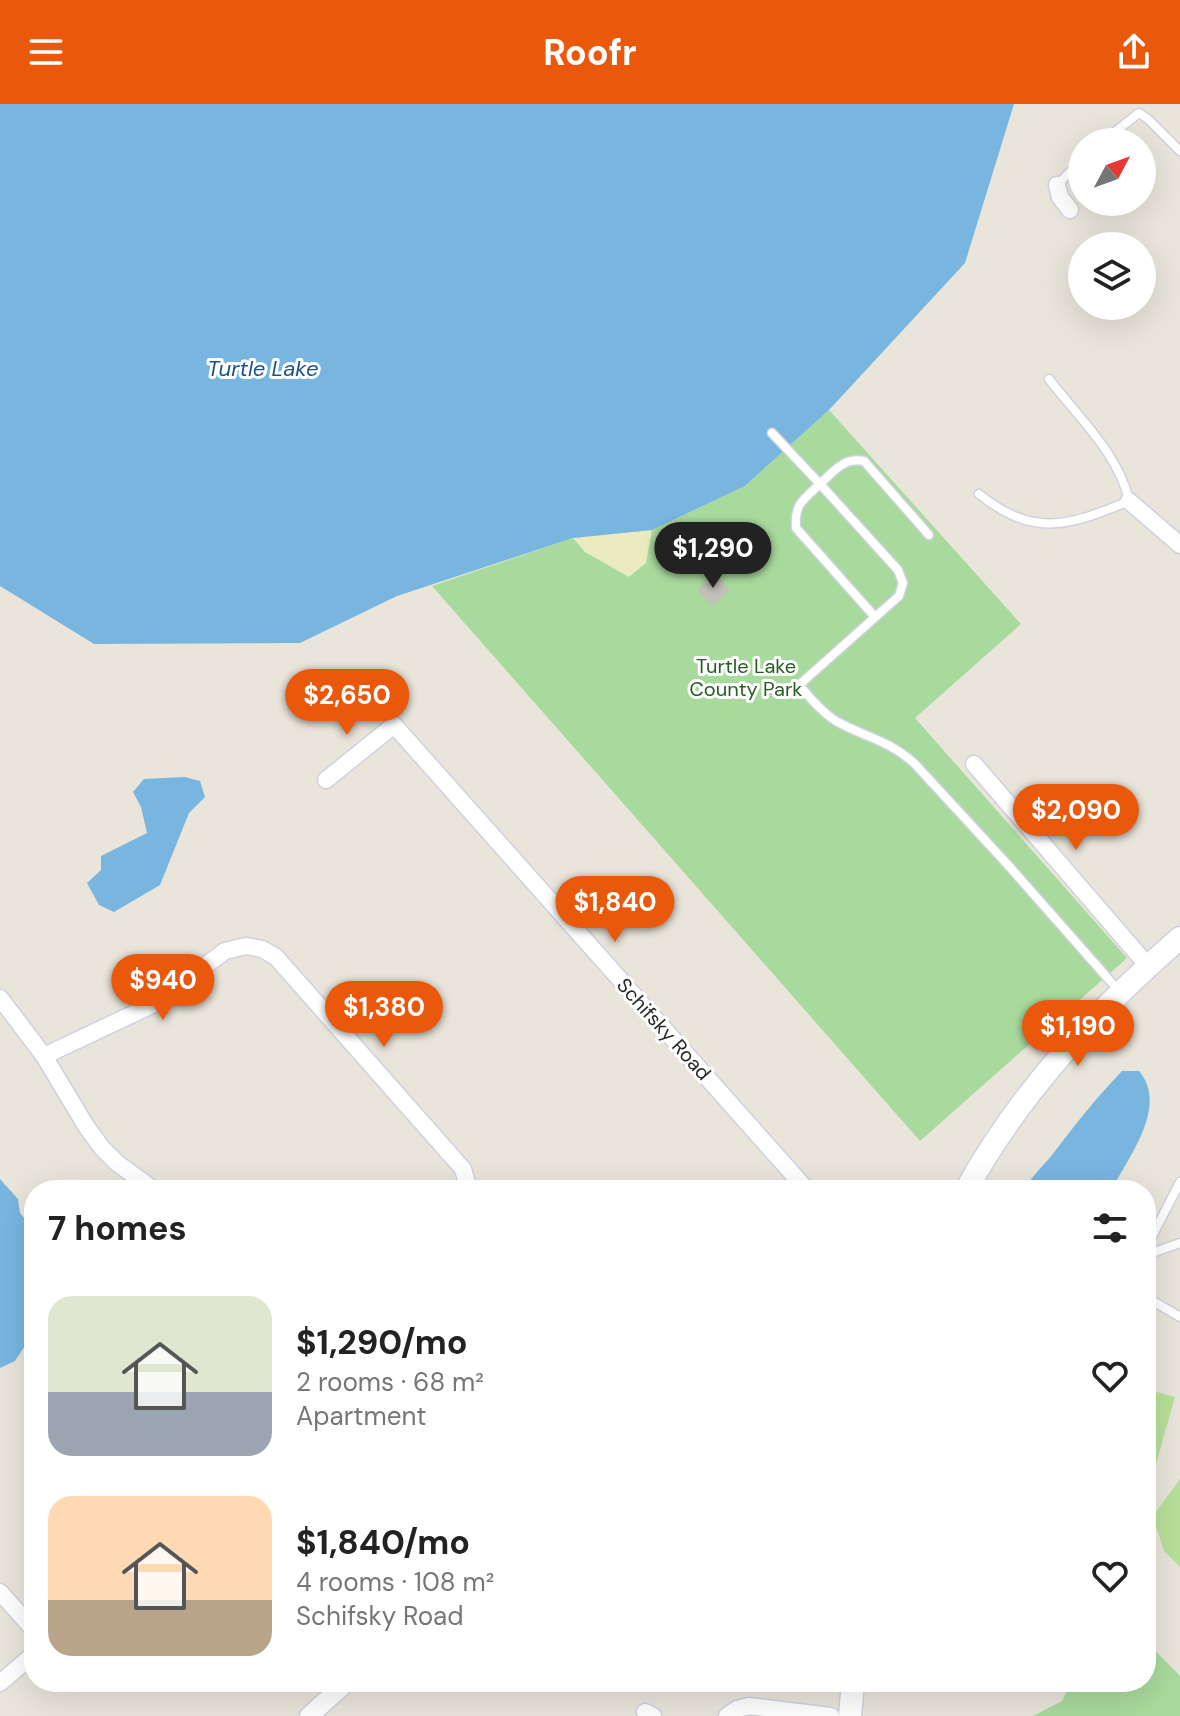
<!DOCTYPE html>
<html lang="en">
<head>
<meta charset="utf-8">
<style>
  :root { --surface:#fff; --page:#f6f6f6; --text:#222; --muted:#767676; --accent:#ea580c }
  body { margin:0; font-family:"DM Sans",sans-serif; background:var(--page); color:var(--text); height:100vh; display:flex; flex-direction:column; font-size:30px; white-space:nowrap }
  * { box-sizing:border-box; margin:0 }
  p { font-size:26px; color:var(--muted) }
  .icon { flex:none; width:44px; height:44px; fill:none; stroke:currentColor; stroke-width:2; stroke-linecap:round; stroke-linejoin:round }
  .map { position:relative; flex:1; overflow:hidden }
  .details { position:absolute; left:24px; top:1076px; width:1132px; height:512px; display:flex; flex-direction:column; background:var(--surface); border-radius:32px; box-shadow:0 8px 32px #0002 }
  .details>* { flex:none }
  .needle { width:52px; rotate:49deg }
  .tools { position:absolute; left:1068px; top:24px; display:grid; gap:16px }
  .tools a { display:grid; place-items:center; width:88px; height:88px; border-radius:50%; background:var(--surface); box-shadow:0 8px 32px #0002; font-size:40px }
  .price { position:absolute; translate:-50% -68px; padding:0 18px; border-radius:28px; background:var(--accent); color:#fff; font-size:26px; line-height:52px; filter:drop-shadow(0 2px 4px #0008) }
  .price::after { content:''; position:absolute; left:50%; top:48px; width:24px; height:18px; margin-left:-12px; background:inherit; clip-path:polygon(0 0,100% 0,50% 100%) }
  .price.current { background:#222; color:#fff }
  ul { padding:0; list-style:none }
  li { display:flex; align-items:center; gap:24px; height:200px; padding:0 24px }
  li span { display:grid; place-items:center; flex:none; width:224px; height:160px; border-radius:24px; color:#555 }
  li>.icon { margin-inline-start:auto }
  span .icon { width:96px; height:96px; fill:#fffc; stroke-width:1 }
  li b { font-size:34px }
  h2 { display:flex; justify-content:space-between; align-items:center; height:96px; padding:0 24px; font-size:34px }
  header { display:flex; justify-content:space-between; align-items:center; height:104px; padding:0 24px; background:var(--accent); color:#fff; font-size:36px; font-weight:700 }
  .map>svg:first-child { display:block }
</style>
</head>
<body>
<header><svg class="icon" aria-label="menu" viewBox="0 0 24 24"><path d="M4 6h16M4 12h16M4 18h16"/></svg>Roofr<svg class="icon" aria-label="share" viewBox="0 0 24 24"><path d="M12 15V3M7 8l5-5 5 5M5 13v7h14v-7"/></svg></header>
<div class="map">
<svg width="1180" height="1612" viewBox="0 0 1180 1612">
  <rect width="100%" height="100%" fill="#e9e5db"/>
  <path fill="#a9da9d" d="M 829,306 L 1021,520 L 915,614 L 1127,854 L 920,1037 L 432,482 L 573,434 L 652,426 L 745,382 Z
    M 1146,1537 L 1180,1572 L 1180,1612 L 1033,1612 L 1062,1597 L 1071,1578 L 1146,1578 Z"/>
  <path fill="#ebebc1" d="M 652,426 L 646,459 L 629,473 L 585,448 L 573,434 Z"/>
  <path fill="#b8e099" d="M 1146,1285 L 1175,1293 L 1146,1395 Z
    M 1180,1375 L 1180,1463 L 1164,1447 L 1153,1412 Z"/>
  <path fill="#78b6e0" d="M 0,0 L 1014,0 L 965,159 L 829,306 L 745,382 L 652,426 L 573,434 L 397,492 L 300,539 L 94,540 L 0,482 Z
    M 185,673 L 200,677 L 205,693 L 189,709 L 160,781 L 114,808 L 99,801 L 87,779 L 101,766 L 101,752 L 147,729 L 141,703 L 133,688 L 144,675 Z
    M 1122,967 L 1139,967 C 1168,1001 1131,1050 1113,1083 L 1110,1086 L 1024,1086 C 1032,1072 1042,1063 1052,1051 C 1074,1022 1096,994 1122,967 Z
    M 0,1075 L 18,1095 L 20,1109 L 34,1126 L 34,1228 L 15,1257 L 0,1264 Z"/>
  <path fill="#c4c1ba" stroke="#c4c0b5" stroke-width="2" d="M 715,472 L 728,486 L 712,501 L 699,486 Z"/>
  <g fill="none" stroke-linecap="round" stroke-linejoin="round">
    <defs>
      <path id="service" d="M 1102,38 L 1139,9 L 1148,15 L 1180,47
        M 1057,81 L 1082,56
        M 772,329 L 820,380 C 834,367 844,353 864,357 L 929,431
        M 979,390 C 1034,434 1069,422 1129,397 C 1119,350 1078,313 1049,275
        M 875,513 L 796,424 C 794,400 803,396 820,380 L 898,466 L 903,479 L 899,492 L 799,581 C 810,593 821,608 836,617 C 864,633 887,635 914,659 L 1008,761 L 1119,887
        M 1146,1144 L 1180,1078
        M 1146,1151 L 1180,1139
        M 1146,1193 L 1180,1213"/>
      <path id="minor" d="M 1057,81 L 1060,93 L 1070,106
        M 1129,397 L 1180,441
        M 974,660 L 1148,862
        M 326,676 L 394,621 L 807,1086
        M 0,894 L 44,952 L 86,1022 L 102,1044 L 117,1059 L 154,1086
        M 44,952 L 154,900 L 225,847 L 246,842 L 262,845 L 276,853 L 463,1065 L 469,1086
        M 0,1488 L 34,1526
        M 0,1579 L 34,1550
        M 645,1608 L 653,1612
        M 727,1612 L 737,1605 L 749,1602 L 831,1612"/>
      <path id="tertiary" d="M 309,1612 L 347,1578"/>
      <path id="secondary" d="M 966,1086 C 1021,987 1095,908 1180,834
        M 850,1612 L 853,1578"/>
    </defs>
    <use href="#service" stroke="#d0d1df" stroke-width="11"/>
    <use href="#minor" stroke="#d0d1df" stroke-width="19"/>
    <use href="#tertiary" stroke="#d0d1df" stroke-width="21"/>
    <use href="#secondary" stroke="#d0d1df" stroke-width="25"/>
    <use href="#service" stroke="#fff" stroke-width="8"/>
    <use href="#minor" stroke="#fff" stroke-width="16"/>
    <use href="#tertiary" stroke="#fff" stroke-width="18"/>
    <use href="#secondary" stroke="#fff" stroke-width="22"/>
  </g>
  <g text-anchor="middle" stroke-width="6" stroke-linejoin="round" paint-order="stroke">
    <g font-size="20" fill="#245c21" stroke="#fff">
      <text x="746" y="569">Turtle Lake<tspan x="746" dy="23">County Park</tspan></text>
    </g>
    <g font-size="20" fill="#282828" stroke="#fff">
      <text transform="translate(664 925) rotate(48)" y="7">Schifsky Road</text>
    </g>
    <g font-size="22" font-style="italic" fill="#1b5388" stroke="#fff">
      <text x="263" y="272">Turtle Lake</text>
    </g>
  </g>
</svg>
<div class="tools">
<a><svg class="needle" viewBox="-14 -14 28 28"><path d="M0-13l5 13h-10z" fill="#e53935"/><path d="M0 13l5-13h-10z" fill="#767676"/></svg></a>
<a><svg class="icon" aria-label="layers" viewBox="0 0 24 24"><path d="M12 4l9 5-9 5-9-5zM3 14l9 5 9-5"/></svg></a>
</div>
<b class="price current" style="left:713px;top:486px">$1,290</b>
<b class="price" style="left:347px;top:633px">$2,650</b>
<b class="price" style="left:1076px;top:748px">$2,090</b>
<b class="price" style="left:615px;top:840px">$1,840</b>
<b class="price" style="left:163px;top:918px">$940</b>
<b class="price" style="left:384px;top:945px">$1,380</b>
<b class="price" style="left:1078px;top:964px">$1,190</b>
<section class="details">
<h2>7 homes<svg class="icon" aria-label="filters" viewBox="0 0 24 24"><path d="M4 7h16M4 17h16"/><circle cx="9" cy="7" r="2"/><circle cx="15" cy="17" r="2"/></svg></h2>
<ul>
<li><span style="background:linear-gradient(#dfe7d0 60%,#9aa5b1 0)"><svg class="icon" aria-label="home" viewBox="0 0 24 24"><path d="M3 11l9-7 9 7M6 9v11h12V9"/></svg></span><div><b>$1,290/mo</b><p>2 rooms · 68 m²</p><p>Apartment</p></div><svg class="icon" aria-label="heart" viewBox="0 0 24 24"><path d="M12 20l-8-8c-3-5 5-10 8-4 3-6 11-1 8 4z"/></svg></li>
<li><span style="background:linear-gradient(#ffd9b3 65%,#b9a48a 0)"><svg class="icon" aria-label="home" viewBox="0 0 24 24"><path d="M3 11l9-7 9 7M6 9v11h12V9"/></svg></span><div><b>$1,840/mo</b><p>4 rooms · 108 m²</p><p>Schifsky Road</p></div><svg class="icon" aria-label="heart" viewBox="0 0 24 24"><path d="M12 20l-8-8c-3-5 5-10 8-4 3-6 11-1 8 4z"/></svg></li>
</ul>
</section>
</div>
</body>
</html>
